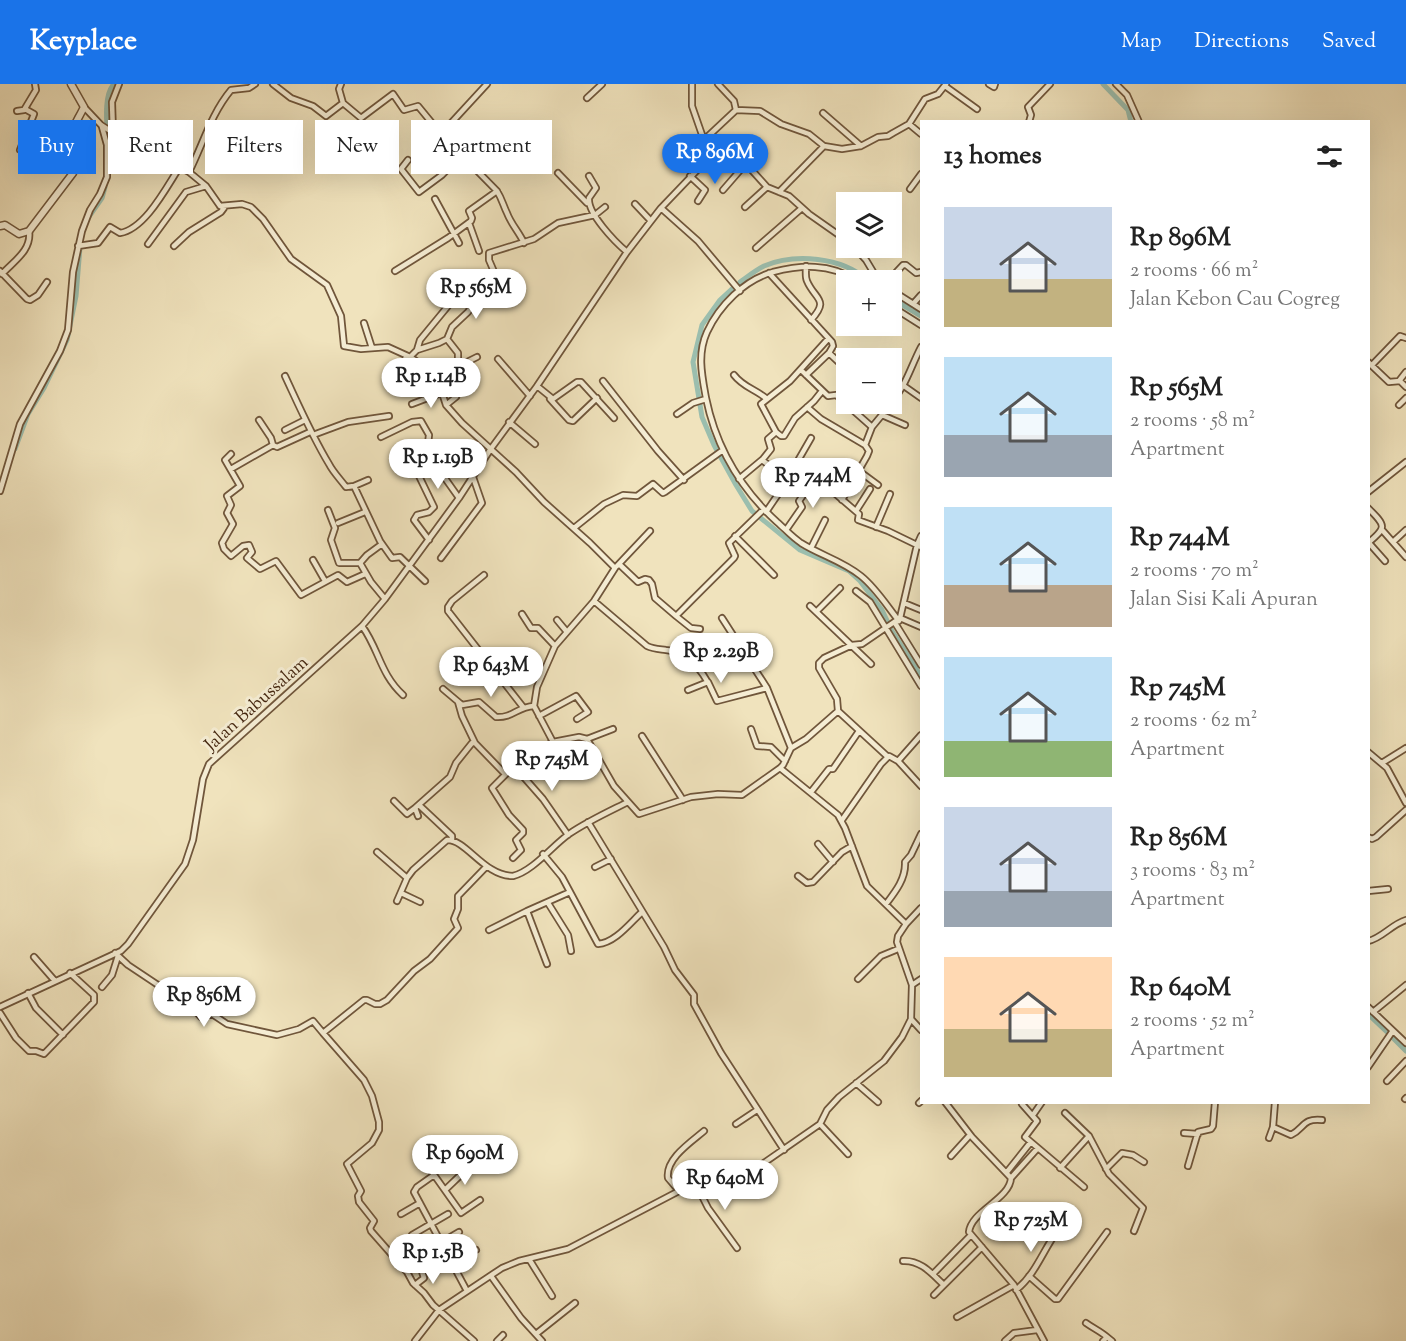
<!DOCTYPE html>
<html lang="en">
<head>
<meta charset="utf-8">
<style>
  :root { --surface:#fff; --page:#f6f6f6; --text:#222; --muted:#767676; --accent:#1a73e8 }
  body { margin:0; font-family:"Sorts Mill Goudy",serif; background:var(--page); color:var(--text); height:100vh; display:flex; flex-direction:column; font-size:22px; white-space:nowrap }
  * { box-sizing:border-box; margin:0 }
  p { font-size:20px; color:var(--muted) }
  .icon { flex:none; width:33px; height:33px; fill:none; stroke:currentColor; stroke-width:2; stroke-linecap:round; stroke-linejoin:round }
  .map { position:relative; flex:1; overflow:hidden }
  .drawer { position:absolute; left:920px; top:36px; width:450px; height:984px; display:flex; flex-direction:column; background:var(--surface); border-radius:0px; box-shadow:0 6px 24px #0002 }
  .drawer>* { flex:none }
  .guide { position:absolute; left:18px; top:36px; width:570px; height:54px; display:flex; gap:12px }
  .controls { position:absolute; left:836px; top:108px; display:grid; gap:12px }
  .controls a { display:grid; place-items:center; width:66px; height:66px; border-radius:0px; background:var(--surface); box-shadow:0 6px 24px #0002; font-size:30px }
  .price { position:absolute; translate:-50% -51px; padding:0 14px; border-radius:21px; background:#fff; color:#222; font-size:20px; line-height:39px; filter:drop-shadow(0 2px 3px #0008) }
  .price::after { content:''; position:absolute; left:50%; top:36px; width:18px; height:14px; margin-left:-9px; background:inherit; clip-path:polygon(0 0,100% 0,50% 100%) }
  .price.current { background:var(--accent); color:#fff }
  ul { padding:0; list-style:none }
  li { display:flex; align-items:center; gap:18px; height:150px; padding:0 24px }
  li span { display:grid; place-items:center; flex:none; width:168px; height:120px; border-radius:0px; color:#555 }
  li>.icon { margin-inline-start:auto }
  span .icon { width:72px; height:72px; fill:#fffc; stroke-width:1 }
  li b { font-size:26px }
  h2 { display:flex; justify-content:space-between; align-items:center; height:72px; padding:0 24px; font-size:26px }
  .pill { padding:0 21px; border-radius:0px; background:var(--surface); box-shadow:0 6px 24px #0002; font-size:21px; line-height:54px }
  .pill.current { background:var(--accent); color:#fff }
  header { display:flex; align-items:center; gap:36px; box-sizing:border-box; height:84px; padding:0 30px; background:var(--accent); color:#fff }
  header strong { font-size:28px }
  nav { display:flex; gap:33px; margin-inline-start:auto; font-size:21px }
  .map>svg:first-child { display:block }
</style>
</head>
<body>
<header>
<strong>Keyplace</strong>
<nav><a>Map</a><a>Directions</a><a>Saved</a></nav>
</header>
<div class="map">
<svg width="1406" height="1257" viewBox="0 0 1406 1257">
  <rect width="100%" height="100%" fill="#f0e3bd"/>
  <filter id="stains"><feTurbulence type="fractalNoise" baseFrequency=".00333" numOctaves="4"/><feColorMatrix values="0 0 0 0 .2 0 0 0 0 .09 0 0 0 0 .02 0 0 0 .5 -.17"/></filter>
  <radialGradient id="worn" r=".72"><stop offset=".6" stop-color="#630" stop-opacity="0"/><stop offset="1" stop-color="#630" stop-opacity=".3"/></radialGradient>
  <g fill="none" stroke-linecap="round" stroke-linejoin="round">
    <path stroke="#9bbeae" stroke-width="5" d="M 1103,0 L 1128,26 L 1131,38
      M 108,64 C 108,47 102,12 114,0
      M 88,134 L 102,114 L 105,103
      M 740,198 C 747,193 756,186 764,182 C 795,169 842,173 867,196
      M 733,204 L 720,216 L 702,241 L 693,278 L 702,333 L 714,361 L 736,401 L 752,427 L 800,466 L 849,487 L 860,497 L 882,526 L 892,547 L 921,592
      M 891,214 L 921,232
      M 15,365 L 28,330 L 44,304 L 67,256 L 76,212 L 80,163
      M 1368,930 L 1387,948
      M 1393,954 L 1406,967"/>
    <defs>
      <path id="minor" d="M 273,0 L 291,14 L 313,22 L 326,32 L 343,19 L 361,34 L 393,10 L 404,26 L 418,22 L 441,50 L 497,107 C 502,115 503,121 507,129 C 511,140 519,148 524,159
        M 341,0 L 339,5 L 343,19
        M 692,0 L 692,22 L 708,68 L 705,78
        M 718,0 L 734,17 L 736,26
        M 989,0 L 994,3 L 995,0
        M 1116,0 L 1127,11 L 1139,38
        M 945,2 L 977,25
        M 587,14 L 602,0
        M 84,23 L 101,41 L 112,48 L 189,88 L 206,102 L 220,122 L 242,120 L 251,123 L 263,135 L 291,175 L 327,201 L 341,232 L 344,262 L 361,265 L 388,263 L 410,273 L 430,286 L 437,293 L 446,321 L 462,339 L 516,388 L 544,418 L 590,459 L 615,484 L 594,517 L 555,562 L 537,603 L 534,622 L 553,658 L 579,653 L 587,655 L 614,702 L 639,730 L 691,713 L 718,710 L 742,711 L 780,684 L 838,731 L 845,744 L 867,802 L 906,840 L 898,852 L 897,858 L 912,901 L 911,935 L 902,953 L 884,977 L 839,1013 L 827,1026 L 820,1040 L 761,1081 L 679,1107 L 568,1165 L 519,1177 L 502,1184 L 439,1226 L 415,1257
        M 25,25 L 34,30 L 20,66 L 58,84 L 62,79 L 75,86
        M 736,26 L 760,27 L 781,40 L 809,50 L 824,62 L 842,65 L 861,62 L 878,53 L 888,52 L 893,49 L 909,40 L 925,15 L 938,10 L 946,0
        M 17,27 L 24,26 L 36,6 L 35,0
        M 823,29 L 861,62
        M 1029,38 L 1031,31 L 1028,23 L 1050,0
        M 909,40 L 921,50
        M 113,49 L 112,18 L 119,0
        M 441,50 L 487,0
        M 704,56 L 736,26
        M 408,76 L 401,85 L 419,108 L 442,91 L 462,71
        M 189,88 C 203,60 211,30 231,6 L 249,4 L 255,0
        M 558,89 L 587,119
        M 589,92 L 596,104 L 589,114 C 587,129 615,158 627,168
        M 690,92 L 705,106 L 698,117
        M 910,105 L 921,90
        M 723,106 L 743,83
        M 779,108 L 824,62
        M 435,115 L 459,159
        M 635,120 L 651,137
        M 745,123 L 767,103
        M 661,124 L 698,157 L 740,207
        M 469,139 L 479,167
        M 148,160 L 186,108 L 206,102
        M 78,162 L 98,159 L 110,143 L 120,149 C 145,145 166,104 179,84
        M 174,162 L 189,148 L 221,128 L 224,124 L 220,122
        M 756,164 L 802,124
        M 855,164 L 866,176 L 878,196
        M 806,182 C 806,187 805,193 807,197 C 815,216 830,215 811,236
        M 0,187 L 27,215 L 30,216 L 38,211 L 47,198
        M 395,187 L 448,154 L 471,137 L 472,134 L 469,127 L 497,107
        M 769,189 L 832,258 L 833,262 L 829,269 L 846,285
        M 2,190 C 14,177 32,166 29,147
        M 855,196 C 830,179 801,181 773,188 C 744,196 719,222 707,248 C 697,270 702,292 706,314 C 716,363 741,405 777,438 C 785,445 792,453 801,459 C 820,471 843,477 861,492 C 876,504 887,522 899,537
        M 889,196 L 903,181 L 906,181 L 916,189 L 921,188
        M 891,206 L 921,225
        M 913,220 L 921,211
        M 891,222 L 921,241
        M 364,239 L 372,264
        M 417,266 L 420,256 L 448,222
        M 410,273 L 417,266 L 439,259 L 447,255 L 452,243 L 468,228 L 488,198 L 495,190 L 489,176 L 489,169 L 534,155 L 558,139 L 595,131 L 605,123
        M 498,275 L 530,312
        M 1368,278 L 1389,298 L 1400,297 L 1406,303
        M 461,281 L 477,273
        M 1372,281 L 1400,252 L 1406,254
        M 398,286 L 407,272
        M 801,286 L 828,312 L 836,311 L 846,319
        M 734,291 C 743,303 755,305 767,315
        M 806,291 L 829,269
        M 285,292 C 299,322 312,352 329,380 C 333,388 340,395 346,403 L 354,402 L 380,457 L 392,474 L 400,473 L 425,497
        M 437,293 L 461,281 L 458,275 L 458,269 L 447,255
        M 603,297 L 658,367 L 684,396
        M 1399,297 L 1406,288
        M 537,302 L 553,315 L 577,298 L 581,298 L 614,334
        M 904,302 L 921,314
        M 550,315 L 569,336 L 573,337 L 597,314
        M 891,319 C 906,302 911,282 921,263
        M 412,320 L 441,309
        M 846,320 L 872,343
        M 446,321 L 456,313
        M 1399,321 L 1406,314
        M 807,323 L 821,335 L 865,361
        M 677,330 L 693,319 L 706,315
        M 882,331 L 905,341
        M 509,338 L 535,360
        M 285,346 L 305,336
        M 776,348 L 781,352 L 784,352 L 795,334 L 814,317 L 822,307
        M 313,351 L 348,338 L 389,332
        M 381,353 L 412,338 L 421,337 L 429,351 L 428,360 L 434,374 L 443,385 L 442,390 L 459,414
        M 273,361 L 277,363 L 310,348
        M 404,361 L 434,423 L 429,428 L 417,431 L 414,436 L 429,456
        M 231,370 L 225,376 L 240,402 L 227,412 L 231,421 L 227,429 L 233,440 L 222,459 L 224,465 L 231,472 L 243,462 L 249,461 L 252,468 L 247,474 L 260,485 L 276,477 L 301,511 L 338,491 L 347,498 L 365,490
        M 762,376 C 770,382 775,385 776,396 L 784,401
        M 794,384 L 817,394 L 859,430 L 858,436 L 888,447 L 921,463
        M 231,385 L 273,361 L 271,354 L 259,336
        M 859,387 L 878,401
        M 739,395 L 763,375 L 771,365 L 768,355 L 776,348 L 761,320 L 790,297 L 828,255
        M 354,402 L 368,396
        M 0,407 L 20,340 L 60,267 L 68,246 L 73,188 L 82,147 L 90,126 L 100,110 L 107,93 L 107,61 L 102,43
        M 1368,408 L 1406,378
        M 842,416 L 867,372 L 869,367 L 865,361 L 872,343 L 891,320
        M 1368,424 C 1386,442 1387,443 1368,459
        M 328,426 L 335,444 L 331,456 L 339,479 L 360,479
        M 856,427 L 870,405
        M 766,428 L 781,406 L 811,354
        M 338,439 L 365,428
        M 876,443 L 890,410
        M 574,444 L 604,420 L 623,411 L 637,412 L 653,400 L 663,409 L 665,408 L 723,366
        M 786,446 L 802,423 L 799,417 L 807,406 L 813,392
        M 1383,447 L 1406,473
        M 735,452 L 774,491
        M 1393,458 L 1406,446
        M 1369,459 L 1385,477
        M 382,460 L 367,471 L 360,479 L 371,498 L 385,515
        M 811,464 L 825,436
        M 441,474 L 482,419 L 473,393
        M 313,476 L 325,497
        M 619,480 L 638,498 L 645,495 L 649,496 L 652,500 L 655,514 L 676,532
        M 617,482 L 650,447
        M 484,491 L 452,517 L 448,523 L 448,527 L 523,623
        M 856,507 L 870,518 L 921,602
        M 594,517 L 647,562 C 653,565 658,565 666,566 C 686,568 698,581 707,597
        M 904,519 L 921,526
        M 810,522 L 871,580
        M 817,527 L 840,504
        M 522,530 L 531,544 L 538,544 L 555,562
        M 722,534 L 767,604 L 791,664
        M 900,534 L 921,543
        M 557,536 L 567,548
        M 895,539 L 921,581
        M 362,542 C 379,565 380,590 403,611
        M 700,545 L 691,544 L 676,532 L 734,474 L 735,472 L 729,459 L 764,425
        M 443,605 L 462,621 L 479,618 L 496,633 C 513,634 517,623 534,622
        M 688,606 L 708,598 L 717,617 L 767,604
        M 458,618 L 462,632 L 475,659
        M 838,627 L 888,673
        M 539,632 L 576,612 L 588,628 L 577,635
        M 751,645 L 757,662 L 771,663 L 785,677
        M 642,652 L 683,716
        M 587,655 L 613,645
        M 1368,668 L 1387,684 L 1406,719
        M 898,677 L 921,651
        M 1382,679 L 1406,664
        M 514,682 L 543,715 L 568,751
        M 780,684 L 783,681 L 791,664 L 806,655 L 838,627 L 837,615 L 819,584 L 819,579 L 824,574 L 852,561 L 862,560 L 900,534 L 917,461 L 921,452
        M 811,708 L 829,685 L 833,685 L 859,647
        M 394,717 L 407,730 L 415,724
        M 419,721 L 452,752 L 452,756
        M 418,732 L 415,724 L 450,693 L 456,679 L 472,659 L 475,659 L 505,690
        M 842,736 L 881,680 L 889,672 L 898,677 L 921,702
        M 588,738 L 664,863 L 675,886 L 694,911 L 694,920 L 721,969 L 784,1066
        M 1368,753 L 1372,755 L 1376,753 L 1406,726
        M 818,760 L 833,778
        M 377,768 L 407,794
        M 543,770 L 562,793 L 598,860 C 615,859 630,839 642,828
        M 513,774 L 521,766 L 516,756 L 523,749 L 523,746 L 509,731 L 492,704 L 514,682 L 553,658
        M 595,783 L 611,775
        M 798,792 L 807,799 L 813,798 L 842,768 L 852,762
        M 1368,807 L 1388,805
        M 401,809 L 420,818
        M 397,817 L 407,794 L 413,786 L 447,756 C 466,755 484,792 513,792 C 533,787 552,762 569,750 C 588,737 608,728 628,718
        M 548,819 L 568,851 L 571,867
        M 886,820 C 896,807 906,794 905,778 L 911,771 L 921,750
        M 906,840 L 921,824
        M 489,846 L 527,827
        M 1368,857 C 1381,855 1392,840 1406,836
        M 115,869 L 128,881 L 164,905 L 176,906 L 201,933 L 212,930 L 227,940 L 277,951 L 299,945 L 313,937 L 323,949 L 364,916 L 367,916 L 375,920 L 380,920 L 387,916 L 414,887 L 430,875 L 458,844 L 454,835 L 458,825 L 458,812 L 486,783
        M 34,873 L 55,897
        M 547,880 L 527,827 L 570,808
        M 858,895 L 881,872 L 898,865
        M 912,901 L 921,895
        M 102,903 L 112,891 L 118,872
        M 28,909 L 36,924 L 63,951
        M 0,923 L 121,867 L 128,860 L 185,780 L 193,756 L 203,695 L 209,680 L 362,542 L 385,515 L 459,414 L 490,366 L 537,302 L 627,168 L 661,124 L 705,78 L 727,83 L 748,82 L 767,103 L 789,112 L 809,130 L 846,156
        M 1368,923 L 1406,959
        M 1373,928 L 1406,901
        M 0,929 L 16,954 L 29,967 L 36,967 L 44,970 L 94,918 L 94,911 L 70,889
        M 911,935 L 921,946
        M 323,949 L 364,996 L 372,1012 L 379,1038 L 379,1046 L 372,1059 L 347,1080 L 361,1107 L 358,1112 L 359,1118 L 374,1137 L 370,1144 L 371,1147 L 407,1188 L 413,1199 L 424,1209 L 433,1221 L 474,1257
        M 1368,983 L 1392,948
        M 1387,997 L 1406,977
        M 856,999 L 878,1018
        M 1405,1015 L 1406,1014
        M 945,1018 L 972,1053 L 1011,1094
        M 919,1019 L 921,1017
        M 1022,1020 L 1037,1037 L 1025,1053 L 1084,1103
        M 1065,1029 L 1089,1052 L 1109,1090 L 1143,1124 L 1134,1147
        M 1033,1031 L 1042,1018
        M 736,1040 L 757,1026
        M 820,1040 L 848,1070
        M 1273,1043 L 1291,1051 C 1305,1044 1302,1034 1322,1036
        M 1184,1049 L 1198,1050
        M 1269,1054 L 1273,1043 L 1275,1018
        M 455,1063 L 432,1085 L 432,1088 L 461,1129 L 480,1116
        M 951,1072 L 970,1051
        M 1188,1082 L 1198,1048 L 1211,1045 L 1213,1042 L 1215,1018
        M 1060,1084 L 1089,1052
        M 1106,1085 L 1122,1069 L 1133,1071 L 1144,1078
        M 1007,1088 L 1030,1059
        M 434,1091 L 417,1103 L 414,1108 L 467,1207
        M 1011,1094 C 1010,1115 971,1127 969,1148 L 1014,1201 L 1044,1257
        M 1011,1094 L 1037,1065
        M 697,1102 L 708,1124 L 737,1164
        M 446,1105 L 469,1083
        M 679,1107 L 668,1094 C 665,1075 691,1058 704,1047
        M 401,1130 L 420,1119
        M 412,1151 L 448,1130
        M 442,1158 L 459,1148
        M 529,1175 L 552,1212
        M 903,1177 C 921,1176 932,1190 944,1201
        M 451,1179 L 476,1166
        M 933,1190 L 971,1151
        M 491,1192 L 521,1234 L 542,1257
        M 1029,1192 L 1055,1215 L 1058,1215 L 1107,1148
        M 415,1201 L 424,1194 L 420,1181 L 446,1167
        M 1016,1206 C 1036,1190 1043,1166 1058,1146
        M 934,1211 L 982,1163
        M 957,1233 L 1014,1201
        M 1086,1239 C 1093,1244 1100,1247 1107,1253
        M 536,1250 L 575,1219
        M 497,1257 L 503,1251
        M 1005,1257 L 1014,1249 L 1037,1246
        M 1103,1257 L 1107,1253 L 1112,1257"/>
      <path id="tertiary" d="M 0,142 L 5,141 L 19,150 L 29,147 L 73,89 C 76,78 67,71 68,60 C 69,48 79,34 84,23 L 71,0"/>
    </defs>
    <use href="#minor" stroke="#70563b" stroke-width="8"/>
    <use href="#tertiary" stroke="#70563b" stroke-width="9"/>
    <use href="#minor" stroke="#f5edd4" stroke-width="4.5"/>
    <use href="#tertiary" stroke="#f5edd4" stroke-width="6"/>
  </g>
  <g text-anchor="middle" stroke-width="6" stroke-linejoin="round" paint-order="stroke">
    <g font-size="18" fill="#452710" stroke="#f5edd4">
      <text transform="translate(256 619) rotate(-42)" y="6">Jalan Babussalam</text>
    </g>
  </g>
  <rect width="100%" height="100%" filter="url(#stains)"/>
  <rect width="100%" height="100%" fill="url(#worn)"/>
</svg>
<div class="controls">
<a><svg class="icon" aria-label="layers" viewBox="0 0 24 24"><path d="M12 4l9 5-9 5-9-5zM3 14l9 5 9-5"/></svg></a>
<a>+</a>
<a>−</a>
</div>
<b class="price current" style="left:715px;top:101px">Rp 896M</b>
<b class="price" style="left:476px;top:236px">Rp 565M</b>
<b class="price" style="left:431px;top:325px">Rp 1.14B</b>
<b class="price" style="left:438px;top:406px">Rp 1.19B</b>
<b class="price" style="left:813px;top:425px">Rp 744M</b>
<b class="price" style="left:721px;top:600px">Rp 2.29B</b>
<b class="price" style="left:491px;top:614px">Rp 643M</b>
<b class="price" style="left:552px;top:708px">Rp 745M</b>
<b class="price" style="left:204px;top:944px">Rp 856M</b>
<b class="price" style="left:465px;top:1102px">Rp 690M</b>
<b class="price" style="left:725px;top:1127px">Rp 640M</b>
<b class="price" style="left:1031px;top:1169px">Rp 725M</b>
<b class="price" style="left:433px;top:1201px">Rp 1.5B</b>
<div class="guide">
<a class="pill current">Buy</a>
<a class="pill">Rent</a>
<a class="pill">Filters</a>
<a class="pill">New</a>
<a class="pill">Apartment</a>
</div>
<section class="drawer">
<h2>13 homes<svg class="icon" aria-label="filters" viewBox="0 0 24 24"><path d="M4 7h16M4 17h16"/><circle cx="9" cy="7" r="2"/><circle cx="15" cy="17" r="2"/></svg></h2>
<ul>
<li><span style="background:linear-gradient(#c9d6e8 60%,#c2b280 0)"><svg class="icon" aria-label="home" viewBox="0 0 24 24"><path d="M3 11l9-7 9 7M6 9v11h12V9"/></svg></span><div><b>Rp 896M</b><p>2 rooms · 66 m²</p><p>Jalan Kebon Cau Cogreg</p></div></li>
<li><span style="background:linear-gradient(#bfe0f5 65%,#9aa5b1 0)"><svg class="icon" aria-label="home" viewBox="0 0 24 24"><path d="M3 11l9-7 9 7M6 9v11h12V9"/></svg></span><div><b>Rp 565M</b><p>2 rooms · 58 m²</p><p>Apartment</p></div></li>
<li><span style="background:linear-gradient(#bfe0f5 65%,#b9a48a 0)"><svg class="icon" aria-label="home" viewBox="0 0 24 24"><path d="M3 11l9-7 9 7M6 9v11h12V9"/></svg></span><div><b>Rp 744M</b><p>2 rooms · 70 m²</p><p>Jalan Sisi Kali Apuran</p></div></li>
<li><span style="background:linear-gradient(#bfe0f5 70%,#8fb573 0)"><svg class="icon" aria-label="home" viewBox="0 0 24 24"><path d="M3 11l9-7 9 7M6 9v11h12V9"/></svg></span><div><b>Rp 745M</b><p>2 rooms · 62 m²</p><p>Apartment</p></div></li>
<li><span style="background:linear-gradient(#c9d6e8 70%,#9aa5b1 0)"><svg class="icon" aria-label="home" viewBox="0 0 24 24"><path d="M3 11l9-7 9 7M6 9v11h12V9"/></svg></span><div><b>Rp 856M</b><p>3 rooms · 83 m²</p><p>Apartment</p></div></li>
<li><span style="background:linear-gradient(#ffd9b3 60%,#c2b280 0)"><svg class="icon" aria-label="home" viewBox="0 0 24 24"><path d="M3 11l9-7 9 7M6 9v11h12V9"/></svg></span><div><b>Rp 640M</b><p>2 rooms · 52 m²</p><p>Apartment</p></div></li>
</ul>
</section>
</div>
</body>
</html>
